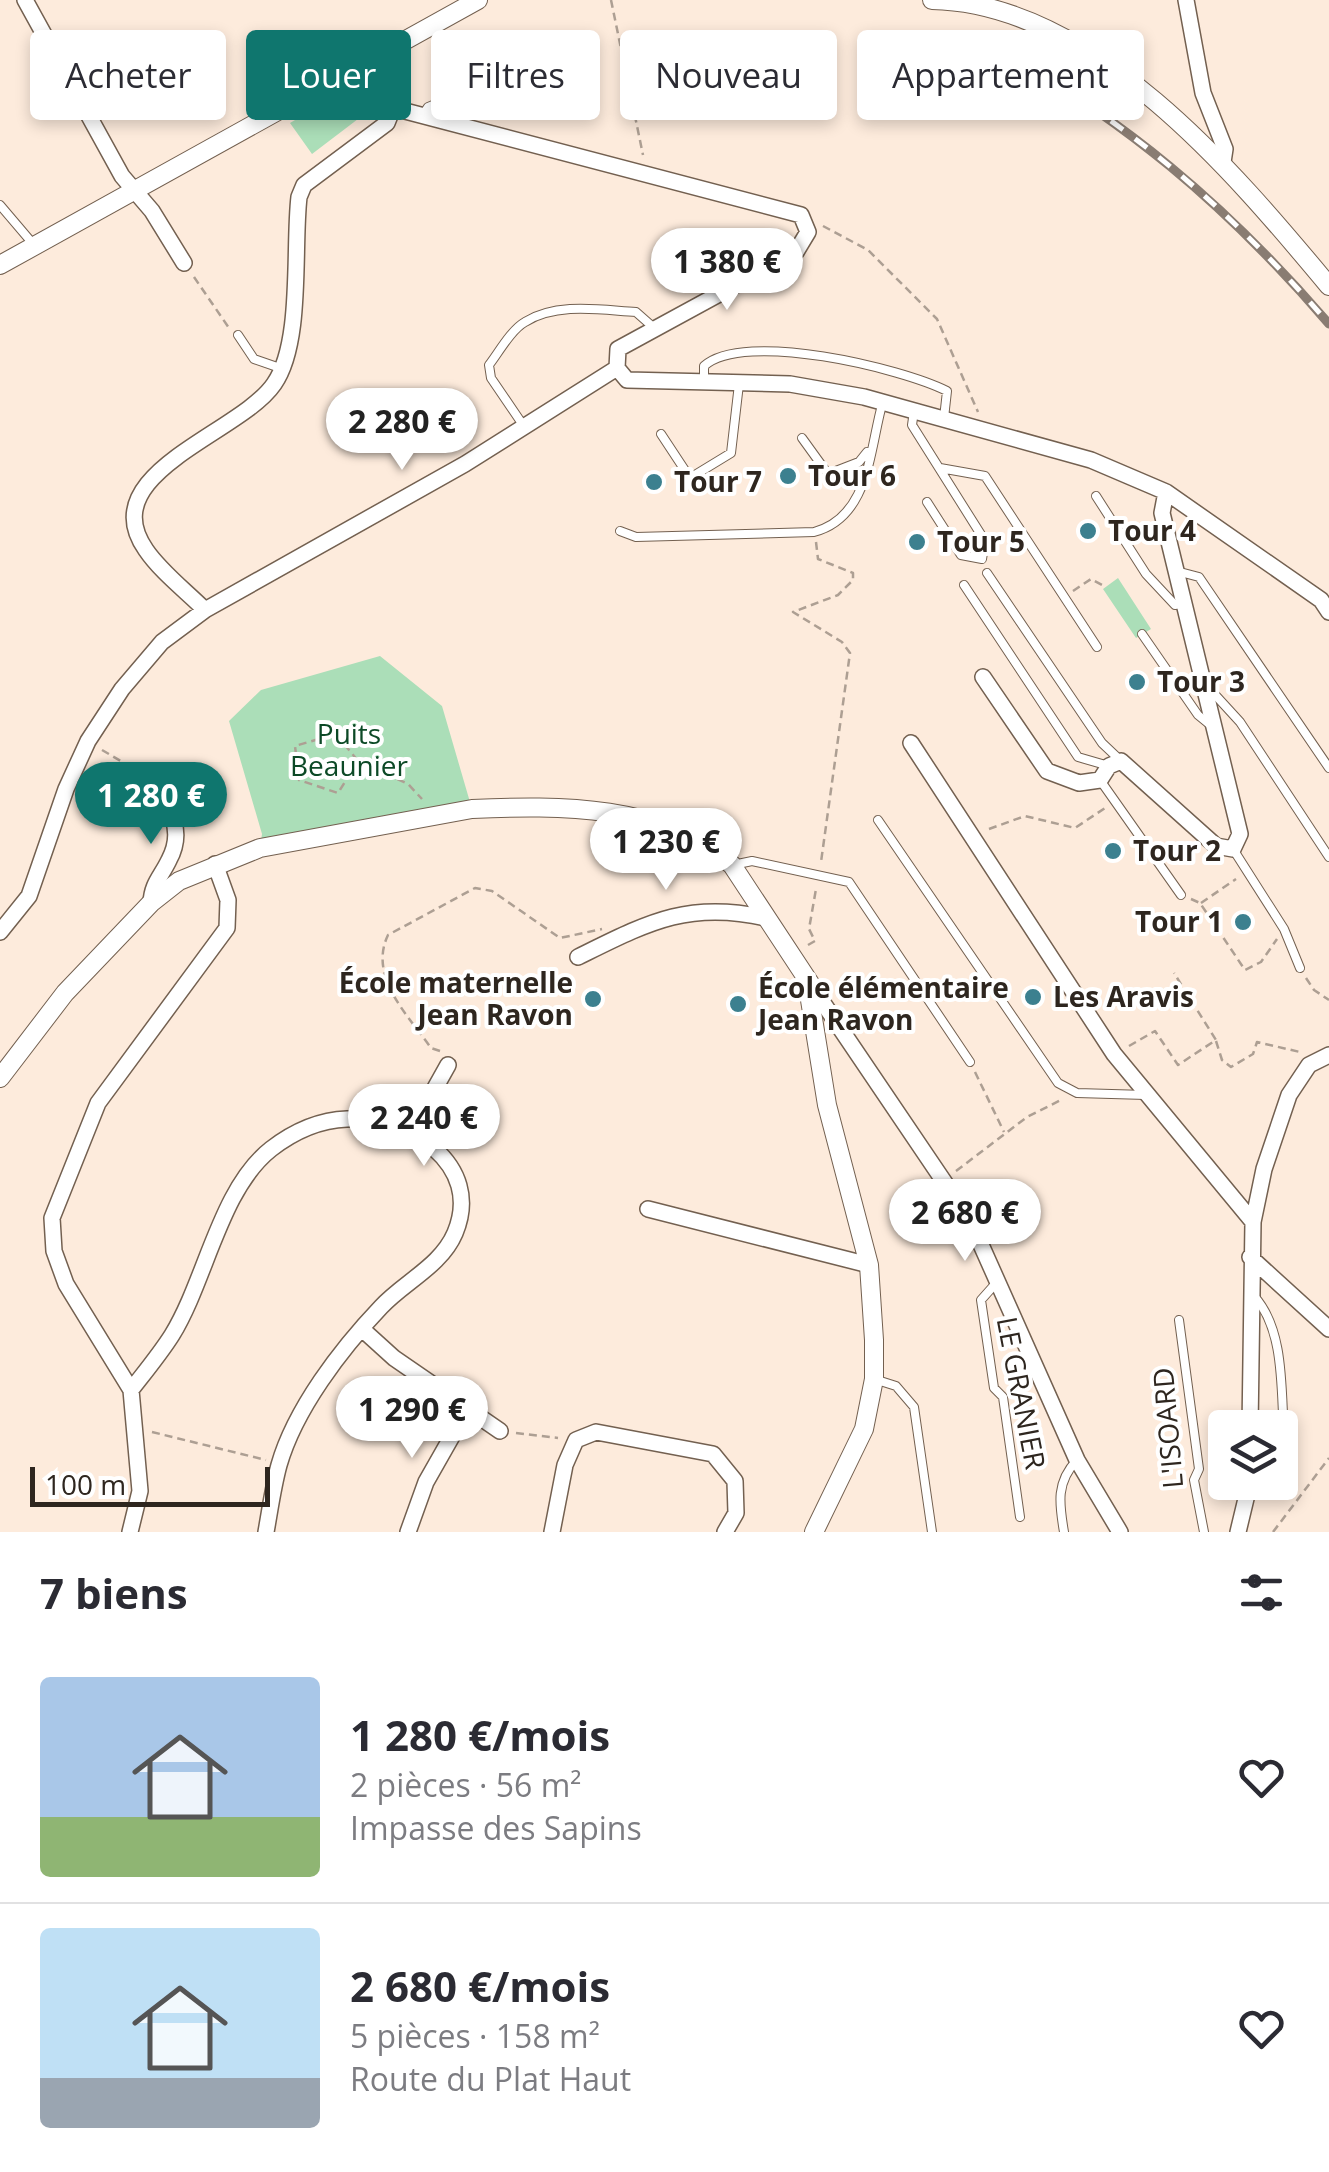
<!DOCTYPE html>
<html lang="fr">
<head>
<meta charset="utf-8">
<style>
  :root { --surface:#fff; --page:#f7f7f7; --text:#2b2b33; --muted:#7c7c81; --line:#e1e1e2; --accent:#0f766e }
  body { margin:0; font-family:"Open Sans",sans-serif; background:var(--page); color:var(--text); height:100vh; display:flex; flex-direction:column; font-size:38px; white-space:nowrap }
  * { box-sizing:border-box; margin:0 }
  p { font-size:32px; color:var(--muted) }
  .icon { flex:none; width:55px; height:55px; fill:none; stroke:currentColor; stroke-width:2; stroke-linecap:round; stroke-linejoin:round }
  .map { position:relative; height:1532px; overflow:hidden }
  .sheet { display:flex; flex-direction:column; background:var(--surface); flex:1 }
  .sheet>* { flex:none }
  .guide { position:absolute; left:30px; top:30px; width:1270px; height:90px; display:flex; gap:20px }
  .fabs { position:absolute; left:1208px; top:1410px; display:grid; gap:20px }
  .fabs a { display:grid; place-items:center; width:90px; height:90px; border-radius:10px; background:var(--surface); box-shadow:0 5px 15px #0003; font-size:50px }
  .scale { position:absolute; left:30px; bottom:25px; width:240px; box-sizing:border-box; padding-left:10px; border:5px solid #2e261f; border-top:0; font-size:28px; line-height:35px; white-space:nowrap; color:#2e261f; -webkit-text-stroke:8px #fff; paint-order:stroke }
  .price { position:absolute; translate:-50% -85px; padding:0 22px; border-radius:35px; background:#fff; color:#222; font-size:32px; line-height:65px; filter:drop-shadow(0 2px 5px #0008) }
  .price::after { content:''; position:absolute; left:50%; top:60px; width:30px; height:22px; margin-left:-15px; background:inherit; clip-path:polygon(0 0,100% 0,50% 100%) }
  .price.selected { background:var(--accent); color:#fff }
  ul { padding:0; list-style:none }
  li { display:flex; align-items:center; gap:30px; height:250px; padding:0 40px }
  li+li { border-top:2px solid var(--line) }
  li span { display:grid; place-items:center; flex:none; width:280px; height:200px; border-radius:10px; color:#555 }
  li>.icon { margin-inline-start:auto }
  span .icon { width:120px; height:120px; fill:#fffc; stroke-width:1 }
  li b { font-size:42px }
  h2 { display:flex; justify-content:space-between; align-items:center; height:120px; padding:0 40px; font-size:42px }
  .pill { padding:0 35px; border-radius:10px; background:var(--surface); box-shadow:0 5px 15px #0003; font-size:35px; line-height:90px }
  .pill.selected { background:var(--accent); color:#fff }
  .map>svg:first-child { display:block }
</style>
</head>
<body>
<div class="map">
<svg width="1329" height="1532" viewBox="0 0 1329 1532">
  <rect width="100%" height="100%" fill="#fdebdc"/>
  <path fill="#abdeb8" d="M 315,108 L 342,110 L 358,119 L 312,154 L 290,123 Z
    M 1118,578 L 1151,629 L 1136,638 L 1103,589 Z
    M 380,656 L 442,706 L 472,809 L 260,848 L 262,834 L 229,721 L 261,690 Z"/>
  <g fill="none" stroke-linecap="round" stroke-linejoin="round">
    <defs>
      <path id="service" d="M 422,116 L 428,107 L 486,83
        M 0,205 L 34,245
        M 238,335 L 254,359 L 283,369
        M 704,384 L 704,366 C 744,330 901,368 947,391 L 944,418
        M 914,411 L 912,425 L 985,541 L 982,559 L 961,555 L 927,502
        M 523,425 L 491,378 L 489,365 C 499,352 511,330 525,322 C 557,302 601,310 636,312 L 653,327
        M 661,434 L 690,478 L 731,453 L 739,384
        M 802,438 L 828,474 L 859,462 L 867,452
        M 940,468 L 985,476 L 1097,647
        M 1096,496 L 1146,574 L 1175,605 L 1185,603
        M 620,531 L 636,537 L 814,532 C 870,517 869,450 883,401
        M 1180,572 L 1199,577 L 1329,768
        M 987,573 L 1102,743 L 1121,761
        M 964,585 L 1078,757 L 1109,766
        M 1142,634 L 1198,715 L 1209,724
        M 1207,686 L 1240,722 L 1329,857
        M 1100,780 L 1181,895
        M 878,820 L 1058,1083 L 1077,1093 L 1146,1095
        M 1233,849 L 1284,929 L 1300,968
        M 733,865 L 752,861 L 849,882 L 970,1062
        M 997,1282 L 981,1300 L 994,1388 L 1003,1397 L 1020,1517
        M 1255,1297 C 1287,1334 1280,1398 1285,1445
        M 1179,1320 L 1199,1469 L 1194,1480 L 1204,1532
        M 874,1379 L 896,1386 L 914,1407 L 932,1532
        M 1064,1532 C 1059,1503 1056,1482 1077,1460"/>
      <path id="minor" d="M 25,0 L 122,176 L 152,211 L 184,263
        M 1186,0 L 1203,93 L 1225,149 L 1223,162
        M 362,67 L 386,106 L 801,215 L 808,232 L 796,252 L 618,349 L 617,368 L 627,380 L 790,384 L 864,397 L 1091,460 L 1166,492 L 1321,600 L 1329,612
        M 205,610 C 186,591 161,572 146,550 C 92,473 240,434 274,384 C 303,343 293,248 299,197 L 304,185 L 387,123 L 393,108
        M 983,677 L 1047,771 L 1079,783 L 1100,780 L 1109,766 L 1121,761 L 1216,846 L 1233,849 L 1240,834 L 1162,513 L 1166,492
        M 911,743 L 1114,1054 L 1253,1222
        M 151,780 C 168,805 186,829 169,860 C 161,877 152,883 151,903
        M 0,932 L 29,896 L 66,789 L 88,741 L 122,689 L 162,642 L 205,610 L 465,464 L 617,368
        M 578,957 C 647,923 688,900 766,918
        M 815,991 L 970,1220 L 1077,1460 L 1120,1532
        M 410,1133 L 448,1065
        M 648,1209 L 869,1265
        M 1250,1257 L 1329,1329
        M 362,1329 L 394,1358 L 500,1431
        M 131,1390 C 145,1372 160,1354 172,1335 C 206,1280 220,1189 271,1149 C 293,1132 319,1120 347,1119 C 408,1116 484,1164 455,1233 C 441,1266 404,1282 381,1307 C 341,1349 295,1409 279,1465 C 273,1487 270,1510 266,1532
        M 1250,1428 L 1253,1222 L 1264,1169 L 1289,1095 L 1309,1065 L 1329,1055
        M 130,1532 L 140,1491 L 131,1390 L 66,1284 L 54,1251 L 52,1218 L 98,1103 L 227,928 L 228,900 L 215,864
        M 408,1532 L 426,1482 L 468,1408
        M 552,1532 L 565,1465 L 576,1440 L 596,1432 L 713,1454 L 735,1481 L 736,1513 L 725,1532
        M 1238,1532 L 1250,1482"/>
      <path id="tertiary" d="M 932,0 C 1093,3 1234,172 1329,286
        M 0,265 L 478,0
        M 0,1078 L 65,993 L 151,903 L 179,881 L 260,848 L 472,809 C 558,805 665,804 732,865 L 815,991 L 810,1000 L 827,1105 L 869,1265 L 874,1340 L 874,1379 L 864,1429 L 814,1532"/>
    </defs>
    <use href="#service" stroke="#736050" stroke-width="10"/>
    <use href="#minor" stroke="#736050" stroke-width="18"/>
    <use href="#tertiary" stroke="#736050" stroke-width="20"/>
    <path stroke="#ad9f93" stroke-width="2.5" stroke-dasharray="8 5" stroke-linecap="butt" d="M 611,0 L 643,155
      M 823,226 L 868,250 L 937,319 L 978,412
      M 194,277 L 229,328
      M 816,542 L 818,559 L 853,573 L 853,580 L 838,595 L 793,612 L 842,642 L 850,653 L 821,862
      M 1073,591 L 1091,579 L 1106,587
      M 102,750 L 138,771
      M 358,761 L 338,793 L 299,780 L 295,746 L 336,734 L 358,761 L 408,784 L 422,799
      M 989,829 L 1025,816 L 1075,828 L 1105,808
      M 1191,899 L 1200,903 L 1245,970 L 1261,962 L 1277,939
      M 1201,903 L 1236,879
      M 808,945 L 815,941 L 809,929 L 816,889
      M 1306,978 L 1314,990 L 1329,1000
      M 1216,1041 L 1222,1060 L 1231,1067 L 1253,1054 L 1257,1042 L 1300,1052
      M 1129,1046 L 1155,1031 L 1178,1065 L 1216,1040 L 1174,973
      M 440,1051 L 431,1048 C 408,1015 368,977 388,935 L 475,888 L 492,891 L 560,938 L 602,929
      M 975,1072 L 1004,1132
      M 956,1171 L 1027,1117 L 1061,1100
      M 152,1432 L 266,1460
      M 516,1433 L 558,1438
      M 1273,1532 L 1329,1458"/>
    <use href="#service" stroke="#fff" stroke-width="8"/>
    <use href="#minor" stroke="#fff" stroke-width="15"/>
    <use href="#tertiary" stroke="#fff" stroke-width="18"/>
    <defs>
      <path id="rail" d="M 984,41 C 1122,117 1227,205 1329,324"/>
    </defs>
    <use href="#rail" stroke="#897c72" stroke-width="9"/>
    <use href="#rail" stroke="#fff" stroke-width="5" stroke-dasharray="15" stroke-linecap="butt"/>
  </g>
  <g fill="#3c808f" stroke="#fff" stroke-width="4">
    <circle cx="788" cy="476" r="10"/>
    <circle cx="654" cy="482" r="10"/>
    <circle cx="1088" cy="531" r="10"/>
    <circle cx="917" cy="542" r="10"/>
    <circle cx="1137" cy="682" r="10"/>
    <circle cx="1113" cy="851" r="10"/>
    <circle cx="1243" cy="922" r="10"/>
    <circle cx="1033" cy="997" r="10"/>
    <circle cx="593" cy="999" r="10"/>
    <circle cx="738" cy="1004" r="10"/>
  </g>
  <g text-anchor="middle" stroke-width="8" stroke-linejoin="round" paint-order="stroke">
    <g font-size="28" font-weight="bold" fill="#2e261f" stroke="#fff" text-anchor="start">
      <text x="808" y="486">Tour 6</text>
      <text x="674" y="492">Tour 7</text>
      <text x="1108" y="541">Tour 4</text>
      <text x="937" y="552">Tour 5</text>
      <text x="1157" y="692">Tour 3</text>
      <text x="1133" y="861">Tour 2</text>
      <text x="1223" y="932" text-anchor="end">Tour 1</text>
      <text x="573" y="993" text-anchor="end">École maternelle<tspan x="573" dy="32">Jean Ravon</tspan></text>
      <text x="758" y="998">École élémentaire<tspan x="758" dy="32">Jean Ravon</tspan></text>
      <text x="1053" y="1007">Les Aravis</text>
    </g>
    <g font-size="28" fill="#0c4926" stroke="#fff">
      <text x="349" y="744">Puits<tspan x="349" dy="32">Beaunier</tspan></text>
    </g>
    <g font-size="28" fill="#2e261f" stroke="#fff">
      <text transform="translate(1021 1393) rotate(79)" y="10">LE GRANIER</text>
      <text transform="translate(1168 1428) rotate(-95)" y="10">L'ISOARD</text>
    </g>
  </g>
</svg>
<div class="fabs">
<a><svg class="icon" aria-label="layers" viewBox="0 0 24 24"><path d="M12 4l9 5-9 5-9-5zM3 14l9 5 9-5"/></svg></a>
</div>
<div class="scale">100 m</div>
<b class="price" style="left:727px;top:313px">1 380 €</b>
<b class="price" style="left:402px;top:473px">2 280 €</b>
<b class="price selected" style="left:151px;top:847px">1 280 €</b>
<b class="price" style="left:666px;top:893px">1 230 €</b>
<b class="price" style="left:424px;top:1169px">2 240 €</b>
<b class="price" style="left:965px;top:1264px">2 680 €</b>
<b class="price" style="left:412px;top:1461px">1 290 €</b>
<div class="guide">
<a class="pill">Acheter</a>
<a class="pill selected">Louer</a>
<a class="pill">Filtres</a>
<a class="pill">Nouveau</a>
<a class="pill">Appartement</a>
</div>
</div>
<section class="sheet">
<h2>7 biens<svg class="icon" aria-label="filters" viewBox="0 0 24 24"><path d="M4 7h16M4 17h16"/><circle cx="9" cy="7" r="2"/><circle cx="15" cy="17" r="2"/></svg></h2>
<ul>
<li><span style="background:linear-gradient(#a9c7e8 70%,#8fb573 0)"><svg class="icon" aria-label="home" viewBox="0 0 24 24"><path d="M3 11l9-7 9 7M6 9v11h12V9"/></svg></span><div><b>1 280 €/mois</b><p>2 pièces · 56 m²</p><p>Impasse des Sapins</p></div><svg class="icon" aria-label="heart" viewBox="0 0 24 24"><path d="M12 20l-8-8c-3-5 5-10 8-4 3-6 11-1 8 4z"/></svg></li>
<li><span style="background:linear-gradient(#bfe0f5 75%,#9aa5b1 0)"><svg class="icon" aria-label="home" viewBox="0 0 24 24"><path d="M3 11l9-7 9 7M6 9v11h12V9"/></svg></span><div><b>2 680 €/mois</b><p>5 pièces · 158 m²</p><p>Route du Plat Haut</p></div><svg class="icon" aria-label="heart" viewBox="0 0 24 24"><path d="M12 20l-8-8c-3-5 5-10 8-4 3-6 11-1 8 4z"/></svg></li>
</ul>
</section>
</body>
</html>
